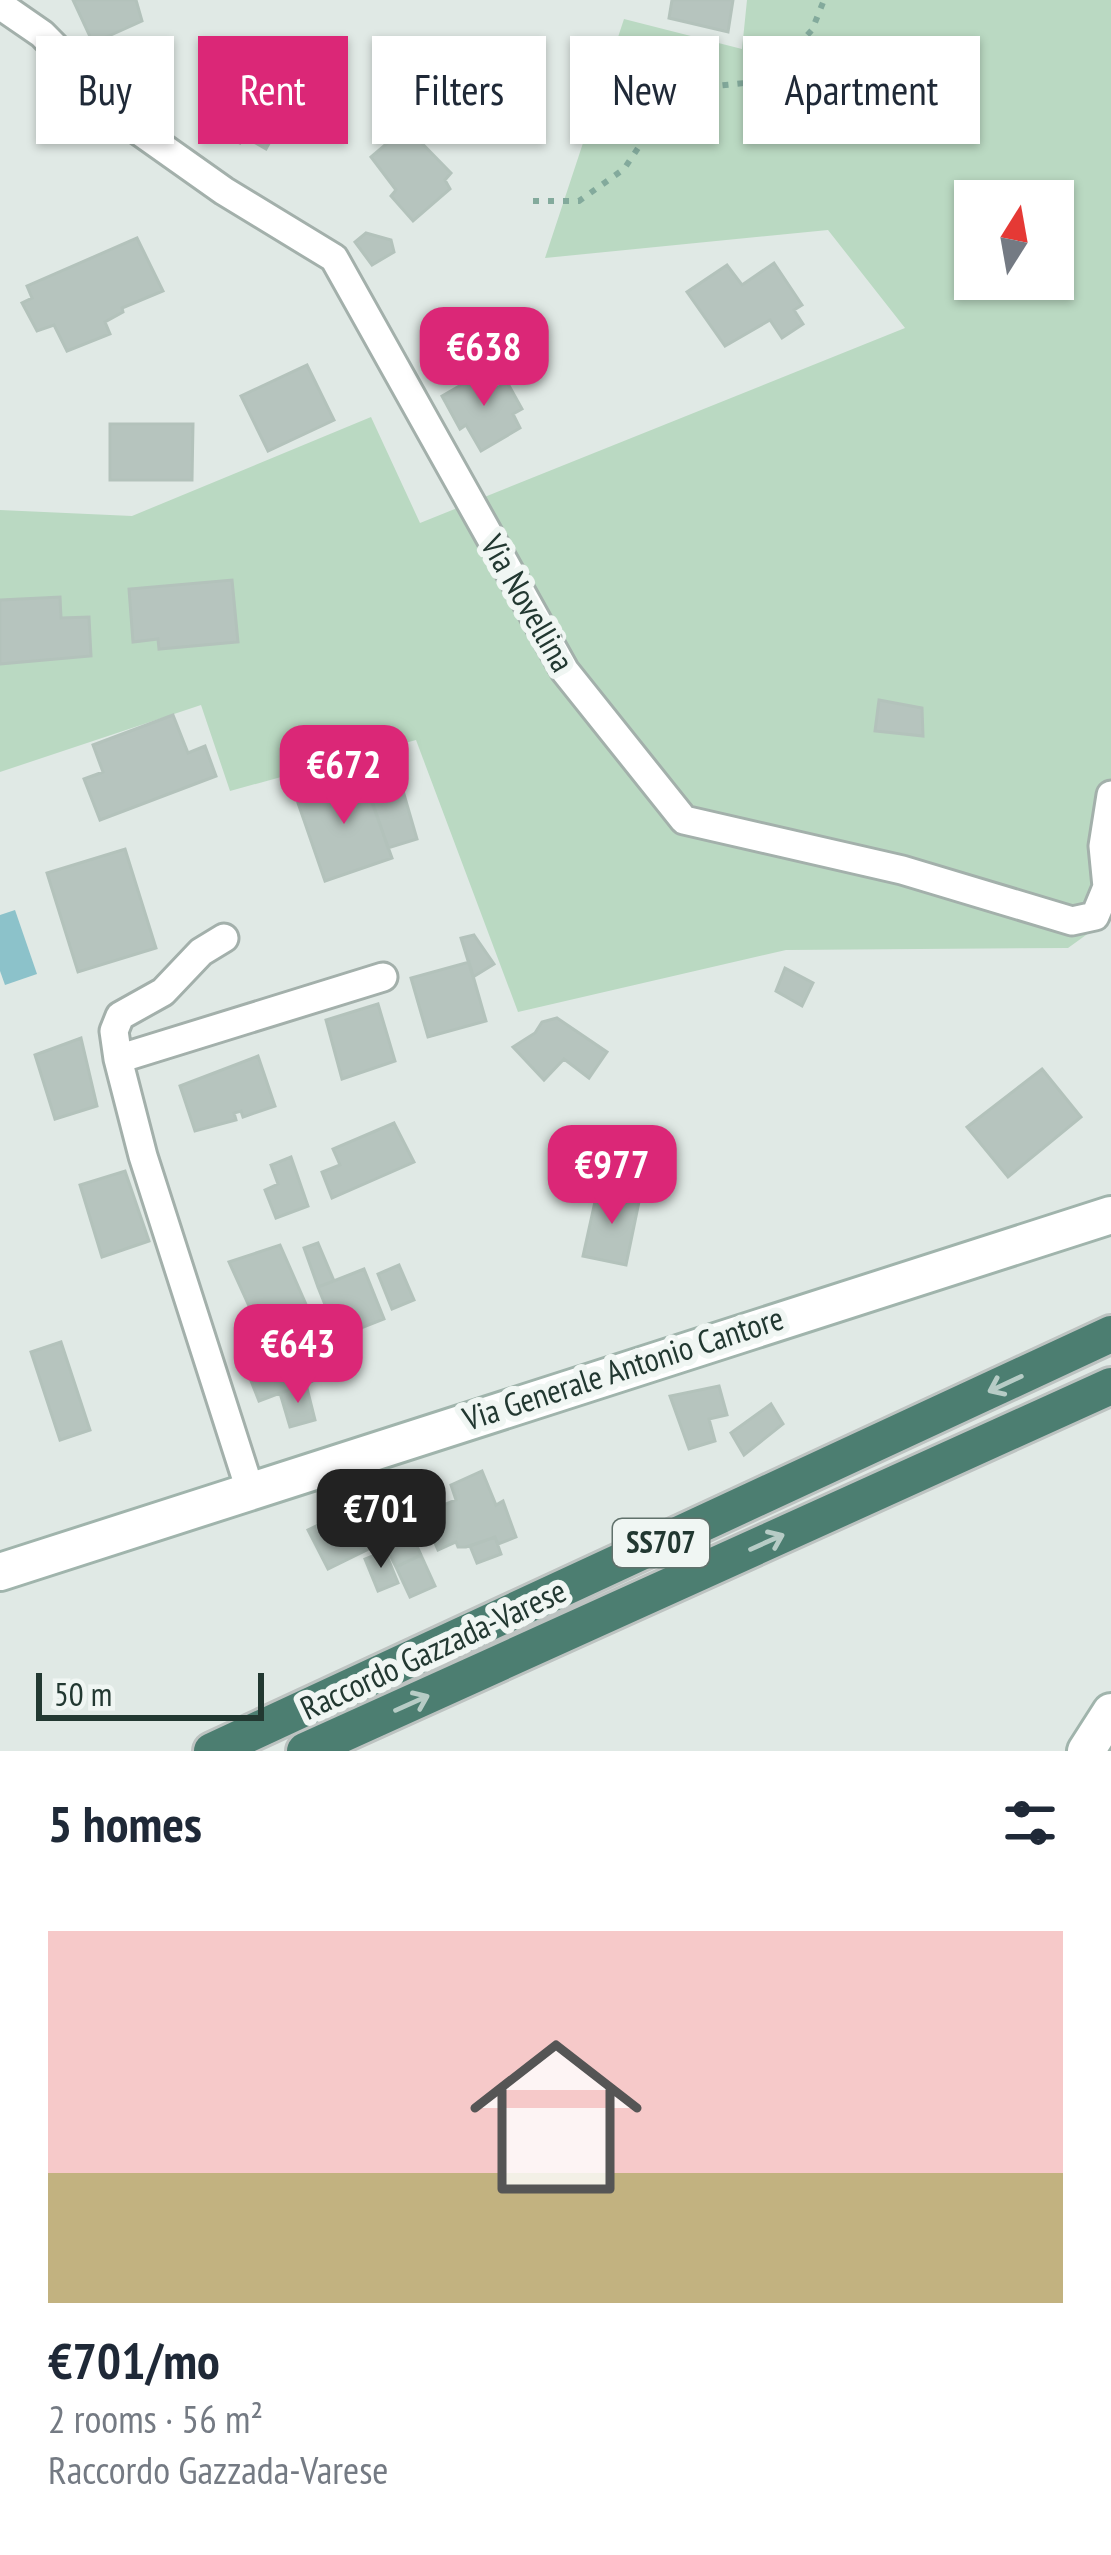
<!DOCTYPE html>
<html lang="en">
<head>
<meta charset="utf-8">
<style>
  :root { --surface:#fff; --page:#f6f6f7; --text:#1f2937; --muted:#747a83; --line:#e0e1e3; --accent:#db2777 }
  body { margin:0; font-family:"PT Sans Narrow",sans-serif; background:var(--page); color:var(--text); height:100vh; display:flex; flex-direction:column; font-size:45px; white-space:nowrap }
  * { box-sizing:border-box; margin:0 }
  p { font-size:39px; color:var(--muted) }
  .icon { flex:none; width:66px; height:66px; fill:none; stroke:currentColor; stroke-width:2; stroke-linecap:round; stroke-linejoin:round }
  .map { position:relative; height:1751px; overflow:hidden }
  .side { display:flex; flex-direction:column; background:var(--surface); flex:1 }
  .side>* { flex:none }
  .top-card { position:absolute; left:36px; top:36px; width:1041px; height:108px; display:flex; gap:24px }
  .needle { width:78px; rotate:11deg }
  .tools { position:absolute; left:954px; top:180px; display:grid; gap:24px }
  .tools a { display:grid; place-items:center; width:120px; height:120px; border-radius:0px; background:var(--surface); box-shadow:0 3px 9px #0004; font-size:60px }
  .scale { position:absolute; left:36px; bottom:30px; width:228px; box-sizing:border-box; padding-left:12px; border:6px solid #223831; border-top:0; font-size:33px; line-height:42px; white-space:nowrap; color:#223831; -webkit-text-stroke:9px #f0f6f3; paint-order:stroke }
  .price { position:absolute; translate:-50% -102px; padding:0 27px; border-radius:24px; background:var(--accent); color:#fff; font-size:39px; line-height:78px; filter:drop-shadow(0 3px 6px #0008) }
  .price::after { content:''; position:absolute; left:50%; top:72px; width:36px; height:27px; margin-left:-18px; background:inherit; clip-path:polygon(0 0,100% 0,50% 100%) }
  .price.active { background:#222; color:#fff }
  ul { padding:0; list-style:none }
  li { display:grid; align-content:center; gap:24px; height:636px; padding:0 48px }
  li+li { border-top:3px solid var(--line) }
  li span { display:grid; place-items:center; height:372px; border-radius:0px; color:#555 }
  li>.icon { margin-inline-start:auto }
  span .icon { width:216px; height:216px; fill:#fffc; stroke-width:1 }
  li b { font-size:51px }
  h2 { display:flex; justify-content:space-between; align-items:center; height:144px; padding:0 48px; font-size:51px }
  .pill { padding:0 42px; border-radius:0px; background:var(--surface); box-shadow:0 3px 9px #0004; font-size:42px; line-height:108px }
  .pill.active { background:var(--accent); color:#fff }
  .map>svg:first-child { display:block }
</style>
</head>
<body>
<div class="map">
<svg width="1111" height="1751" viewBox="0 0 1111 1751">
  <rect width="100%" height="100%" fill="#e0e9e5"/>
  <path fill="#bad9c2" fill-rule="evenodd" d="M 747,0 L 1111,0 L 1111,917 L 1068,948 L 786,950 L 518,1012 L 416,740 L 230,791 L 201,705 L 0,772 L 0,510 L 132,516 L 371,417 L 420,523 L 905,328 L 828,230 L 545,258 L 624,19 L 742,49 ZM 975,201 L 1053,201 L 1053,279 L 975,279 Z"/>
  <path fill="#8cc2ca" d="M 15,910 L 37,974 L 5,985 L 0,971 L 0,915 Z"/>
  <path fill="#b6c4be" stroke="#b3c2bb" stroke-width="3" d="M 73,0 L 136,0 L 142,21 L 93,43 Z
    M 672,0 L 733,0 L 728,32 L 669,18 Z
    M 225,62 L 286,93 L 281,103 L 289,107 L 266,149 L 245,137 L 240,143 L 204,124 L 211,111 L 201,105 Z
    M 406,127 L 451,173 L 445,180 L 450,189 L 413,221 L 391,196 L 396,190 L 371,157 Z
    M 366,233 L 391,240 L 394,252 L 372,265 L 355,242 Z
    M 137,238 L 163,291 L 122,308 L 123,312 L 105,322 L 110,334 L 67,351 L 54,325 L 37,331 L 22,303 L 32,298 L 27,286 Z
    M 774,263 L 802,305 L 794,310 L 803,324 L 782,338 L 770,320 L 725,346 L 687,292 L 727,265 L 742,285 Z
    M 307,365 L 334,420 L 268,451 L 241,396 Z
    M 487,370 L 497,388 L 507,382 L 522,409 L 513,414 L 520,428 L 481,451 L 466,425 L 460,429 L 442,396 Z
    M 110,424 L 193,424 L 192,480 L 110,480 Z
    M 232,580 L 238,642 L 159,649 L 158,639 L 133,642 L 129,589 Z
    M 60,597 L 61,618 L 89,617 L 91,656 L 0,664 L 0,600 Z
    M 879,700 L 922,708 L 923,736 L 875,731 Z
    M 173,715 L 188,753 L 205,746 L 216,776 L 100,820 L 84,779 L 103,772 L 93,745 Z
    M 361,772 L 392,858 L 325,881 L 298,803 L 306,800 L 304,794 Z
    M 401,784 L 417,839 L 388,848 L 369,792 Z
    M 125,849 L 156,948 L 78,972 L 47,873 Z
    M 474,935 L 494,964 L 473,977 L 461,938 Z
    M 469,962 L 486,1021 L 428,1037 L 411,978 Z
    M 785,968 L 813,983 L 802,1006 L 776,991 Z
    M 378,1004 L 395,1061 L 342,1079 L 326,1020 Z
    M 557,1018 L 607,1052 L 589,1078 L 564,1059 L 544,1080 L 513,1047 L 535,1033 L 542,1022 Z
    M 81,1038 L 97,1106 L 55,1119 L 35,1055 Z
    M 258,1056 L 275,1106 L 243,1117 L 241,1111 L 234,1113 L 236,1120 L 195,1131 L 180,1086 Z
    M 1042,1069 L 1081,1117 L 1008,1177 L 967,1127 Z
    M 394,1123 L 414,1162 L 332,1198 L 322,1172 L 340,1165 L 333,1149 Z
    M 291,1157 L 308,1206 L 276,1218 L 265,1190 L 278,1184 L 271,1165 Z
    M 125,1171 L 149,1241 L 102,1257 L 80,1185 Z
    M 598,1188 L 640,1197 L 626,1265 L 583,1256 Z
    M 318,1243 L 334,1281 L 318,1287 L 304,1248 Z
    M 280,1245 L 329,1357 L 310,1365 L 315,1380 L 306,1384 L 315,1420 L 290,1427 L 280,1393 L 259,1401 L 244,1363 L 270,1352 L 229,1262 Z
    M 399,1265 L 414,1300 L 392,1309 L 378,1274 Z
    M 364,1269 L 384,1319 L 338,1337 L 318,1287 Z
    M 61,1342 L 90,1430 L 60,1440 L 31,1352 Z
    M 306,1384 L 315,1420 L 290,1427 L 280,1393 Z
    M 719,1386 L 727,1415 L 709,1419 L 715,1441 L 689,1449 L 670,1396 Z
    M 771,1404 L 783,1424 L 744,1455 L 731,1433 Z
    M 482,1471 L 496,1505 L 503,1501 L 516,1537 L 498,1544 L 495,1537 L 466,1547 L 458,1547 L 456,1542 L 438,1550 L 425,1520 L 432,1516 L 431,1510 L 456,1500 L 451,1485 Z
    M 345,1512 L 350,1522 L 358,1519 L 375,1546 L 328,1569 L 308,1530 Z
    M 411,1533 L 421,1555 L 396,1567 L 385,1545 Z
    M 495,1537 L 501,1554 L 477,1563 L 470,1546 Z
    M 385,1551 L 398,1583 L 378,1591 L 365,1559 Z
    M 421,1555 L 435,1586 L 410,1597 L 396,1567 Z"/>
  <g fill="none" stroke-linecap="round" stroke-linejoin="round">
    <defs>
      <path id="minor" d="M 0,5 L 42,34 L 135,128 L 224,191 L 334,258 L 565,671 L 684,820 L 902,870 L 1072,921 L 1095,916 L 1107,887 L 1103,846 L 1111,795
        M 118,1059 L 114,1031 L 120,1016 L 163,992 L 201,952 L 224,938
        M 250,1490 L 143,1156 L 118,1059 L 383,977"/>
      <path id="secondary" d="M 0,1572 L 1111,1215
        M 1086,1751 L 1111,1712"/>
      <path id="trunk" d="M 212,1751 L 1111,1334
        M 305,1751 L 1111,1386"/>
    </defs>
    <use href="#minor" stroke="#a3b0ab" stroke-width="33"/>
    <use href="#secondary" stroke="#a0b4ac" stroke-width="42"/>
    <use href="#trunk" stroke="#bdc3c1" stroke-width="42"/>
    <path stroke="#83aa9c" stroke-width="6" stroke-dasharray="6 9" stroke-linecap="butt" d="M 533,201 L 579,201 L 624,169 L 669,102 L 686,89 L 764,81 L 812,30 L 824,0"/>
    <use href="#minor" stroke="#fff" stroke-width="27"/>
    <use href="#secondary" stroke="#fff" stroke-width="36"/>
    <use href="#trunk" stroke="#4c7e71" stroke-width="36"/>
  </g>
  <defs><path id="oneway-shaft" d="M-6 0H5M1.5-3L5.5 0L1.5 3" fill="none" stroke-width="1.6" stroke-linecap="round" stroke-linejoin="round" transform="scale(3)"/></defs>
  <g stroke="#b7ccc6">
    <use href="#oneway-shaft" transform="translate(1005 1384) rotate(155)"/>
    <use href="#oneway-shaft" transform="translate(767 1542) rotate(-24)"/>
    <use href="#oneway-shaft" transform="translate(412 1703) rotate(-24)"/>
  </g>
  <g text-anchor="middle" stroke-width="12" stroke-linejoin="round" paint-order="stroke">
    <rect fill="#f0f6f3" stroke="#60716b" stroke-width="3" x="613" y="1519" width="96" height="48" rx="9"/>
    <g font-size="30" font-weight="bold" fill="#223831">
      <text x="661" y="1553">SS707</text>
    </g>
    <g font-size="33" fill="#223831" stroke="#f0f6f3">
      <text transform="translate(528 603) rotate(60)" y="12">Via Novellina</text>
      <text transform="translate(623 1368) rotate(-18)" y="12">Via Generale Antonio Cantore</text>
      <text transform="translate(433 1649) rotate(-25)" y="12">Raccordo Gazzada-Varese</text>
    </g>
  </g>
</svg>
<div class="tools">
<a><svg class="needle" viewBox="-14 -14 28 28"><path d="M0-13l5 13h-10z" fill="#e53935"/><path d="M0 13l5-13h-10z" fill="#747a83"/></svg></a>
</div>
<div class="scale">50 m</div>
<b class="price" style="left:484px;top:409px">€638</b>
<b class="price" style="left:344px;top:827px">€672</b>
<b class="price" style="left:612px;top:1227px">€977</b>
<b class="price" style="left:298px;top:1406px">€643</b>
<b class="price active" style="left:381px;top:1571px">€701</b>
<div class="top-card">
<a class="pill">Buy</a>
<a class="pill active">Rent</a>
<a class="pill">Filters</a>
<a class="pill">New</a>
<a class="pill">Apartment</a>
</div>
</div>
<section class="side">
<h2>5 homes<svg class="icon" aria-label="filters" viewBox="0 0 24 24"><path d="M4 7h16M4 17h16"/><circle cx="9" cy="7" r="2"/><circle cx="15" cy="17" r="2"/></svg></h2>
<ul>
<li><span style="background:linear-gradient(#f6c9c9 65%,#c2b280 0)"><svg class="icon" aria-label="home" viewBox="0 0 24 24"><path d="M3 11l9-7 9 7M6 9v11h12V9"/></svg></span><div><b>€701/mo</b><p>2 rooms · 56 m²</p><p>Raccordo Gazzada-Varese</p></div></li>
</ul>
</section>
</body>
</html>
